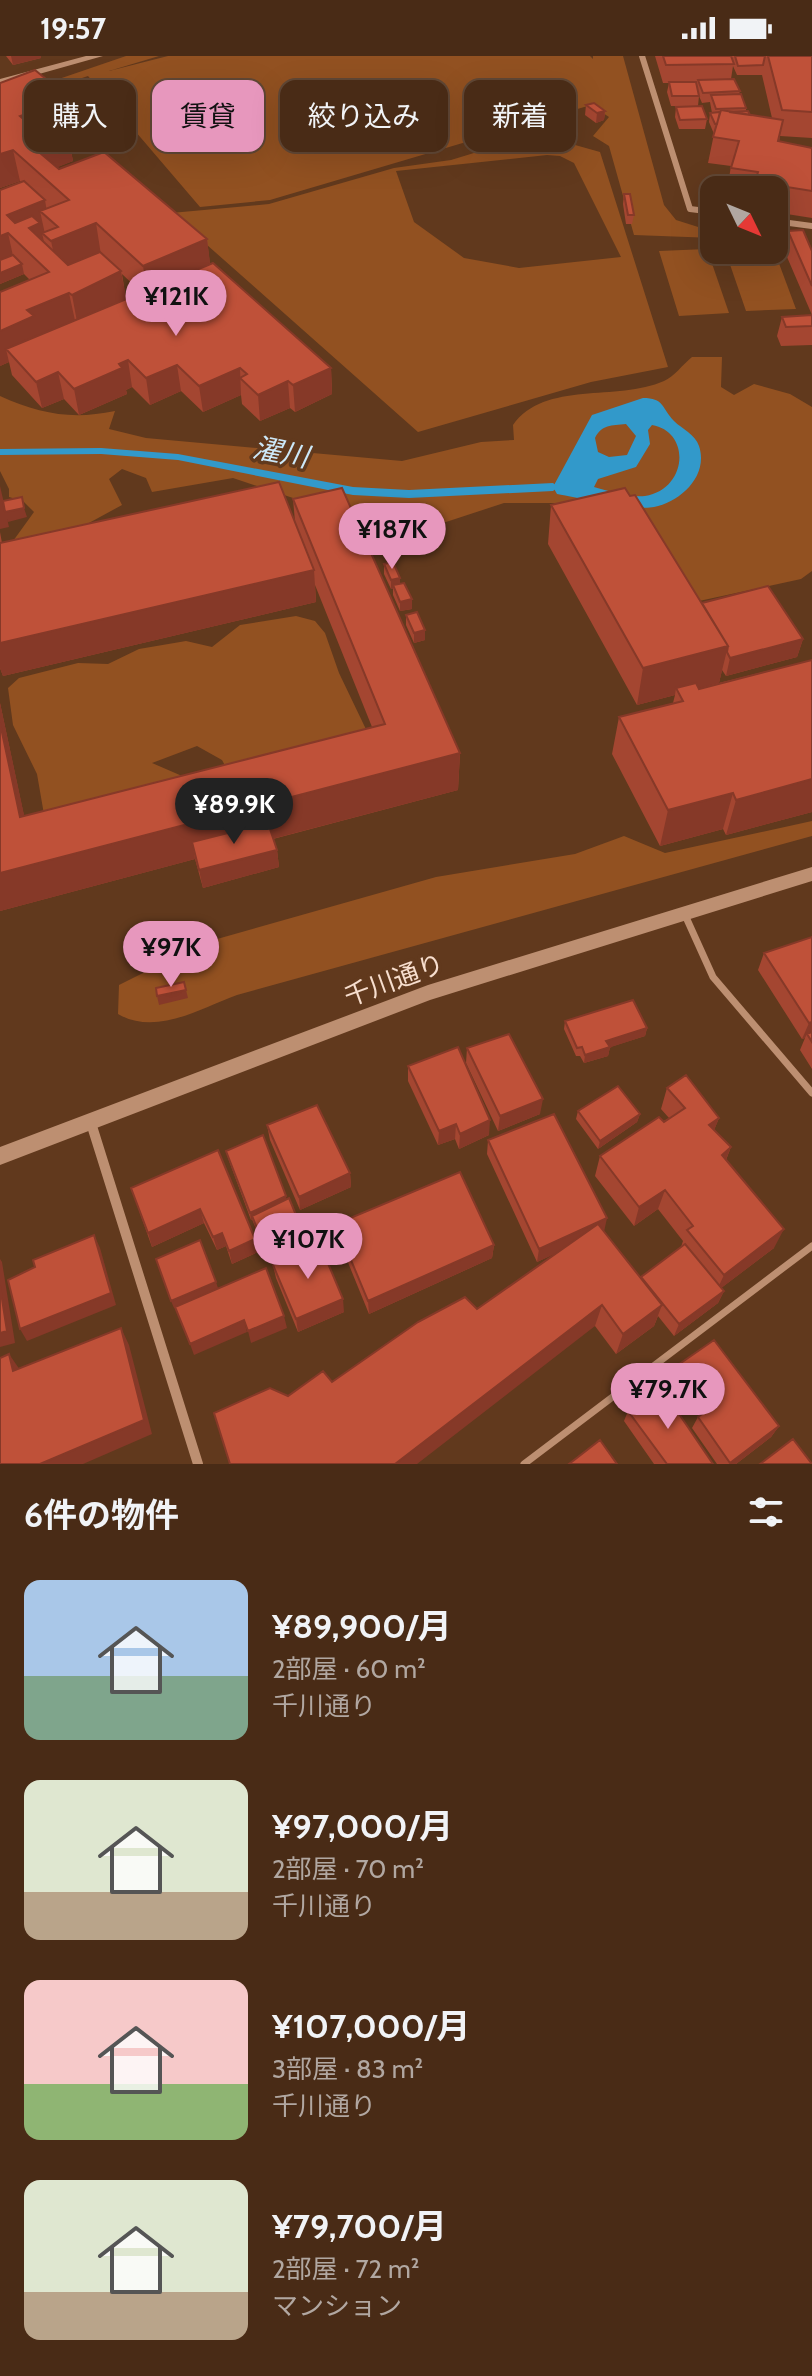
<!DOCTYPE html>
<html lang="ja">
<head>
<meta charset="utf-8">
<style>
  :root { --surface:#492b16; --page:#533723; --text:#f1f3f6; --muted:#b1a7a1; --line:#614735; --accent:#e797bd }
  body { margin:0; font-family:Cabin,"Noto Sans JP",sans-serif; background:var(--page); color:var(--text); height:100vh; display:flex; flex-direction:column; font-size:30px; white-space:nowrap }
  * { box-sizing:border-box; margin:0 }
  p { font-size:26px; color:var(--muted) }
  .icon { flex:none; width:44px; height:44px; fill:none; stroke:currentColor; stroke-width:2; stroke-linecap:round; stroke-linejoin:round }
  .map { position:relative; height:1408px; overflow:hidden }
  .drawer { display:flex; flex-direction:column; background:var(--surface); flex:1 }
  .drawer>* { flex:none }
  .hud { position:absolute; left:24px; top:24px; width:764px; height:72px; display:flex; gap:16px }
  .needle { width:52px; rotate:133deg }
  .fabs { position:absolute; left:700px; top:120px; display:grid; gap:16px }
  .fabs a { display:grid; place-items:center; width:88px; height:88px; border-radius:16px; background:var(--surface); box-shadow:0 8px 32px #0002,0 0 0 2px var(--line); font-size:40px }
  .price { position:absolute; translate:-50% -68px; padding:0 18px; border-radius:28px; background:var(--accent); color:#111; font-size:26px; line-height:52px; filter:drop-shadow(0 2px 4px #0008) }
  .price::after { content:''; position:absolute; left:50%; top:48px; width:24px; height:18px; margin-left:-12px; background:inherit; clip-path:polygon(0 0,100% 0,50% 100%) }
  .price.on { background:#222; color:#fff }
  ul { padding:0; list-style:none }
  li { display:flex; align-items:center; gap:24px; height:200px; padding:0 24px }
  li span { display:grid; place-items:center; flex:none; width:224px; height:160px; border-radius:16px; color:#555 }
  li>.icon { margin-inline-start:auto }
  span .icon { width:96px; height:96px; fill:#fffc; stroke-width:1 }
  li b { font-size:34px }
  h2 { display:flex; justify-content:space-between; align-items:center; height:96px; padding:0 24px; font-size:34px }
  .chip { padding:0 28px; border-radius:16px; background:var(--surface); box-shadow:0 8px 32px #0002,0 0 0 2px var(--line); font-size:28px; line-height:72px }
  .chip.on { background:var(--accent); color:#111 }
  .status { display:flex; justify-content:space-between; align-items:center; height:56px; padding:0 40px; background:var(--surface); direction:ltr }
  .status svg { height:22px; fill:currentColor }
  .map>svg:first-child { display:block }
</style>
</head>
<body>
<div class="status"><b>19:57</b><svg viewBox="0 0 49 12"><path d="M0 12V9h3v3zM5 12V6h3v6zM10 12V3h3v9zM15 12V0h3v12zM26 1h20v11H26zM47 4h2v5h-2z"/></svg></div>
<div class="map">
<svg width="812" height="1408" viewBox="0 0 812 1408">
  <rect width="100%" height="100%" fill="#61391d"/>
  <path fill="#925121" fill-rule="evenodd" d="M 126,0 L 159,0 L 109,15 L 168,0 L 590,0 L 593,3 L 593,0 L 623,0 L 664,149 L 676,164 L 714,176 L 714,182 L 634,179 L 609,90 L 593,80 L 609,61 L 591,49 L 270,144 L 200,151 L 88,20 L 76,24 L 88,33 L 45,39 L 7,29 L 50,26 Z
    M 536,78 L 600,96 L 668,311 L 591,326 L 418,376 L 171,157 L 269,148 L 394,112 L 451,104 ZM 547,99 L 560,100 L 574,107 L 621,201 L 519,212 L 464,202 L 414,166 L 396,115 Z
    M 707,193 L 729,257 L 679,260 L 659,195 Z
    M 725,194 L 774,194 L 796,253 L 746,255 Z
    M 692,301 L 722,301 L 721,331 L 734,339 L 754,328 L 790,338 L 812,351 L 812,515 L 801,523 L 699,545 L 582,447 L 504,447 L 446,466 L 404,469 L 370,462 L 349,450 L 311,448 L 233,422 L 152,436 L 146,422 L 122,413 L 109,423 L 122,449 L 43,492 L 8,492 L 34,456 L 23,445 L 9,441 L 9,433 L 0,415 L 0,340 C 40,358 72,364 115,355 L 109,373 L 146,382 L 402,405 L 481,386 L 514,384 L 513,369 C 545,324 617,346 664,325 C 674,321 683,308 692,301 Z
    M 296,560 L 315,565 L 325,577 L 339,617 L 374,690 L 235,728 L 222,704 L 197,690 L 152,707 L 189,723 L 46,770 L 37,718 L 13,669 L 8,632 L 19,622 L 78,607 L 108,608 L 139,593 L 186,585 L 212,591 L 240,569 Z
    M 812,765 L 812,780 L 237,939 C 199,953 156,980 118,958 L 119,929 L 203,887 L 436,821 L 575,798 L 624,780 L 665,797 Z"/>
  <path fill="#3299ca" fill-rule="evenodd" d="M 643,342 C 664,342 661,351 674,365 C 682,373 695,378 699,390 C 709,420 680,446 654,451 C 635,455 579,442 557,438 L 553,431 L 592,359 ZM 626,368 L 636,380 L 627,399 L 609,401 L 598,396 L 595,382 C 602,368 611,370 626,368 ZM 652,369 C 692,376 687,434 645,440 C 630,442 609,435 594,431 L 598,423 L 636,411 L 650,388 L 648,374 Z"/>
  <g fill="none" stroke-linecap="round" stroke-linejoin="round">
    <path fill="#3299ca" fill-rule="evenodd" d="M 101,392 L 178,398 L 353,431 L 409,434 L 553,427 L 558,431 L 553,435 L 409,442 L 353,439 L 178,404 L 101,398 L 0,399 L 0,393 Z"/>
    <path stroke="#bd8f71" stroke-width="7" d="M 685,859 L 713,921 L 812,1037
      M 524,1408 L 812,1190"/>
    <path stroke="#bd8f71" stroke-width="6" d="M 642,0 L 690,153 L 714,156
      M 774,165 L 812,170"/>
    <path stroke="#bd8f71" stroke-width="10" d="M 91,1067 L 198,1408"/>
    <path fill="#bd8f71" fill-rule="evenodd" d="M 86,0 L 103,0 L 0,29 L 0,23 Z
      M 812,811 L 812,825 L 430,944 L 0,1109 L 0,1091 L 428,929 Z"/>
  </g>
  <path fill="#a44631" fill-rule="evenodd" d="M 6,0 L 41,0 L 41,2 L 13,9 Z
    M 655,0 L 812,0 L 812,82 L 780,80 L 779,86 L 812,92 L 812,162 L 774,156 L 774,134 L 727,134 L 731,110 L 708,107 L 714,78 L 709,66 L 710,57 L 712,57 L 710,46 L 702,47 L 699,40 L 698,50 L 671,50 L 667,36 L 669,27 L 663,27 ZM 733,10 L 737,19 L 762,19 L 772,62 L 750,59 L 746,55 L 746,52 L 739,38 L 740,35 L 731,23 Z
    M 0,27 L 69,42 L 75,73 L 67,76 L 73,105 L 57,111 L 207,183 L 210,209 L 331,312 L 332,338 L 295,356 L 290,352 L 260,365 L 242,348 L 241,339 L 203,356 L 181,335 L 150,349 L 132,331 L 126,334 L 127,338 L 79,359 L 64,343 L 42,352 L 12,319 L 9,306 L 0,310 L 30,224 L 24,218 L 0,228 L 0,134 L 21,126 L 20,125 L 0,132 ZM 122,218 L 142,237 L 126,243 Z
    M 586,49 L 605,55 L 604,64 L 596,67 L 585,59 Z
    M 676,51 L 707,63 L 705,73 L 679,73 L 675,61 Z
    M 624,138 L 634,159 L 632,168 L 626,168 L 623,148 Z
    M 788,175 L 812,195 L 812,289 L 781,290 L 777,280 L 782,261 L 812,259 L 784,194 Z
    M 293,443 L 460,697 L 458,734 L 273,783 L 277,794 L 279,811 L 203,832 L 195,803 L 0,855 L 0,647 L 24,760 L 372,671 L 315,529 L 316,546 L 3,620 L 0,612 L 0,476 L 2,487 L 295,466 Z
    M 551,449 L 702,547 L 803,583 L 797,601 L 726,620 L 722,614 L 719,627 L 812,604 L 812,756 L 726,779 L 723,773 L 660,790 L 612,698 L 619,661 L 673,647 L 675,639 L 637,649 L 548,488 Z
    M 368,473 L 385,496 L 374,498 L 368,483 Z
    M 384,508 L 412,543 L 412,553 L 400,555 L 393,539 L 393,533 L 391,533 L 384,518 Z
    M 406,559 L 425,574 L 425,584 L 414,587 L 406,569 Z
    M 812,881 L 812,1013 L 800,994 L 805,982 L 802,983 L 758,914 L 764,897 Z
    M 565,965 L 647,972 L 645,980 L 610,991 L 608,1000 L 584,1007 L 580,1000 L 576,1000 L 564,973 Z
    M 467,992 L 540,1058 L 498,1075 L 466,1007 Z
    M 408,1010 L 489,1079 L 459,1093 L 455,1083 L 438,1089 L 408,1025 Z
    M 667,1032 L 719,1062 L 714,1074 L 731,1091 L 726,1104 L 774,1192 L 721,1232 L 724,1235 L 718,1247 L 674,1280 L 658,1260 L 654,1270 L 616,1298 L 595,1270 L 288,1340 L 332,1326 L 477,1253 L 556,1197 L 537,1206 L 487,1098 L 488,1084 L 604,1175 L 641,1222 L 681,1191 L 683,1185 L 658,1153 L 634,1170 L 595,1120 L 600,1100 L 669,1062 L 661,1053 Z
    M 578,1055 L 640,1058 L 637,1066 L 598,1093 L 576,1063 Z
    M 267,1069 L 350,1117 L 351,1131 L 300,1154 L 270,1084 Z
    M 218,1094 L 255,1183 L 258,1196 L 232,1208 L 226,1190 L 217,1194 L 204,1167 L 152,1191 L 131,1132 Z
    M 226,1095 L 286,1140 L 286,1143 L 303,1176 L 304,1183 L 267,1201 L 252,1163 L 251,1164 L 228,1102 Z
    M 336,1168 L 494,1189 L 492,1202 L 369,1258 L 338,1182 Z
    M 273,1209 L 344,1256 L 298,1276 L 276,1222 Z
    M 678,1309 L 779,1370 L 771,1381 L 736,1408 L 717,1408 L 692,1372 L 698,1361 L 701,1359 L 673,1321 Z
    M 628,1355 L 713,1408 L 654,1408 L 624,1365 Z"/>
  <path fill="#863928" d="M 11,0 L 41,0 L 41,2 L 13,9 Z
    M 69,42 L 75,73 L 67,76 L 73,105 L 51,114 L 43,121 L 20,60 Z
    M 605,55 L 604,64 L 596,67 L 597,57 Z
    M 13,94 L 20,125 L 0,132 L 0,98 Z
    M 45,144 L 48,162 L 40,155 L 45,178 L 42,177 L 47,199 L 7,159 Z
    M 96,167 L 101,199 L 58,217 L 51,185 Z
    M 8,177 L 15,209 L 0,215 L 0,180 Z
    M 207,183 L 211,214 L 148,242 L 143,210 Z
    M 22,208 L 24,218 L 0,228 L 0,217 Z
    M 121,215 L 127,247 L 78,271 L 72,239 Z
    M 69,237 L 76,269 L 6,293 L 9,306 L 0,310 L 0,275 L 27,254 Z
    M 128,304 L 132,331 L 126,334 L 127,338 L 79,359 L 74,333 Z
    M 177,309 L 181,335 L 150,349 L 146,322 Z
    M 240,312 L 241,339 L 203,356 L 199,330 Z
    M 331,312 L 332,338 L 295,356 L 293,329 Z
    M 58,316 L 64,343 L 42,352 L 36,326 Z
    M 288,325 L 290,352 L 260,365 L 258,339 Z
    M 0,430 L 6,456 L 24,452 L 27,461 L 8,466 L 7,462 L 9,471 L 0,473 Z
    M 385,486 L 385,496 L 374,498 L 374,488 Z
    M 314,514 L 316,546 L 3,620 L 0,612 L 0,587 Z
    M 400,522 L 400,532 L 393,529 L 393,533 L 391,533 L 391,524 Z
    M 412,543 L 412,553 L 400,555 L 400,546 Z
    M 425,574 L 425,584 L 414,587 L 414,577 Z
    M 803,583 L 797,601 L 726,620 L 730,602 Z
    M 728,590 L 719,627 L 679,638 L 676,632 L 675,639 L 637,649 L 643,612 Z
    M 0,647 L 32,796 L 20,761 L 0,667 Z
    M 460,697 L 458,734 L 196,803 L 192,786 L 195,803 L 0,855 L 0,817 Z
    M 812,723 L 812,756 L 726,779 L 736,744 Z
    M 733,737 L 723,773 L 660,790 L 668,754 Z
    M 277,794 L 279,811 L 203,832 L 199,814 Z
    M 186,934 L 188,942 L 159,949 L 157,940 Z
    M 812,966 L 812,979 L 807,978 L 805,982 L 802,983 L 809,967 Z
    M 647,972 L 645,980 L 605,993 L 606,985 Z
    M 610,991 L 608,1000 L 584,1007 L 585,999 Z
    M 543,1043 L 540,1058 L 498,1075 L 500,1060 Z
    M 640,1058 L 637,1066 L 598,1093 L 600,1085 Z
    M 719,1062 L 711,1082 L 709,1069 Z
    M 490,1064 L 489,1079 L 459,1093 L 460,1078 Z
    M 456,1068 L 455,1083 L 438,1089 L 439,1075 Z
    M 731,1091 L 723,1111 L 722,1099 Z
    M 350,1117 L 351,1131 L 300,1154 L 299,1141 Z
    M 665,1134 L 658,1153 L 634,1170 L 639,1151 Z
    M 286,1140 L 287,1147 L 252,1160 L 252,1163 L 251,1164 L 250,1157 Z
    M 200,1153 L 204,1167 L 152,1191 L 148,1177 Z
    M 607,1162 L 604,1176 L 537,1206 L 539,1193 Z
    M 784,1173 L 774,1192 L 716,1236 L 724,1219 Z
    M 303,1176 L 304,1183 L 267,1201 L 266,1194 Z
    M 222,1177 L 226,1190 L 217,1194 L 213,1181 Z
    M 94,1179 L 100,1192 L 116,1249 L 27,1285 L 20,1273 Z
    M 255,1183 L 258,1196 L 232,1208 L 229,1195 Z
    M 494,1189 L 492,1202 L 369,1258 L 368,1245 Z
    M 0,1203 L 2,1206 L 15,1287 L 0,1291 Z
    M 216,1226 L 218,1232 L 174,1252 L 171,1245 Z
    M 724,1235 L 718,1247 L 674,1280 L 679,1268 Z
    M 343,1243 L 344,1256 L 298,1276 L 296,1263 Z
    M 602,1249 L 595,1270 L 417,1408 L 395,1408 Z
    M 662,1249 L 654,1270 L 616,1298 L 623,1278 Z
    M 284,1260 L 287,1272 L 251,1287 L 248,1275 Z
    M 244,1264 L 247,1276 L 194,1299 L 190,1288 Z
    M 121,1272 L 129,1289 L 152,1378 L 83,1408 L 40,1408 Z
    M 9,1298 L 20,1314 L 13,1315 Z
    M 779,1370 L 771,1381 L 736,1408 L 729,1408 Z"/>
  <path fill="#bf5139" stroke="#863928" stroke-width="2" d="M 663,0 L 731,0 L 734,8 L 666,9 Z
    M 735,0 L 765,0 L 763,9 L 738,10 Z
    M 768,0 L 812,0 L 812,56 L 782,54 Z
    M 35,14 L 69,42 L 20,60 L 35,73 L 57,65 L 67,74 L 42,83 L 45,86 L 33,91 L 59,113 L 104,96 L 207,183 L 143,210 L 96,167 L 51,185 L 42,177 L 58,171 L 40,155 L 69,144 L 13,94 L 0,98 L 0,27 Z
    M 734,23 L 740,35 L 703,37 L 698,24 Z
    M 669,26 L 696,26 L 699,40 L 672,40 Z
    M 741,38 L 746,52 L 716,53 L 711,39 Z
    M 594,47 L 605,55 L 597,57 L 586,49 Z
    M 702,50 L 707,63 L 680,64 L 676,51 Z
    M 721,54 L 783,64 L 778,85 L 812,92 L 812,135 L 755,126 L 758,116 L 731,112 L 739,85 L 713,81 Z
    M 748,55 L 750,59 L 729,56 Z
    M 720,56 L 717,68 L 715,68 L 710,57 Z
    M 24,125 L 45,144 L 7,159 L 15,167 L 32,160 L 40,167 L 29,172 L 68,209 L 100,196 L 121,215 L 72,239 L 69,237 L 27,254 L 34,260 L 0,275 L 0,236 L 49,216 L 8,177 L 0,180 L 0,134 Z
    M 624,138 L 630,138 L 634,159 L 628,159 Z
    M 803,174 L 812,195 L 812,230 L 788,175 Z
    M 13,199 L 22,208 L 0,217 L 0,204 Z
    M 213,207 L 331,312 L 293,329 L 288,325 L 258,339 L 240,322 L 247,318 L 240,312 L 199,330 L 177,309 L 146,322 L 128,304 L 119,308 L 122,312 L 74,333 L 58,316 L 36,326 L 6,293 Z
    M 812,259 L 812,270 L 786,271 L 782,261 Z
    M 279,426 L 314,514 L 0,587 L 0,487 Z
    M 342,432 L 460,697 L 0,817 L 0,667 L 20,761 L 385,668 L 293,443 Z
    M 625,432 L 630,440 L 635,439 L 728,590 L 643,612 L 551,449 Z
    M 22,441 L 24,452 L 5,456 L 3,445 Z
    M 378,471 L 385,486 L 374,488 L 368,473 Z
    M 393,506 L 400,522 L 391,524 L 384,508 Z
    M 404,527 L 412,543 L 400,546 L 393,529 Z
    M 768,530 L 803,583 L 730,602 L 727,596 L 728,590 L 702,547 Z
    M 417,556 L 425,574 L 414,577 L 406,559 Z
    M 812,604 L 812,723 L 736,744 L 733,737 L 668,754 L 619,661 L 683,645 L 676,632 L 696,627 L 699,633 Z
    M 268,767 L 277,794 L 199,814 L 192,786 Z
    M 812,881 L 812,966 L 809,967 L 764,897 Z
    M 184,926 L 186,934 L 157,940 L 156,932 Z
    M 633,944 L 647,972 L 606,985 L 610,991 L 585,999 L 582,991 L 577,992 L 565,965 Z
    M 812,976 L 812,986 L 807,978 Z
    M 509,978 L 543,1043 L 500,1060 L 467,992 Z
    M 458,991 L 490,1064 L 460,1078 L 456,1068 L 439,1075 L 408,1010 Z
    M 686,1019 L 719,1062 L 709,1069 L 731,1091 L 722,1099 L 784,1173 L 724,1219 L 687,1174 L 693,1170 L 665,1134 L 639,1151 L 600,1100 L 659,1061 L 664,1066 L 685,1052 L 667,1032 Z
    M 618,1030 L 640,1058 L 600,1085 L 578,1055 Z
    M 317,1049 L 350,1117 L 299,1141 L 267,1069 Z
    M 554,1058 L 607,1162 L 539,1193 L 488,1084 Z
    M 263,1079 L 286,1140 L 250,1157 L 226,1095 Z
    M 218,1094 L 255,1183 L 229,1195 L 222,1177 L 213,1181 L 200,1153 L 148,1177 L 131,1132 Z
    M 460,1116 L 494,1189 L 368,1245 L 336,1168 Z
    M 289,1142 L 303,1176 L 266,1194 L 252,1160 Z
    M 598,1168 L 662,1249 L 623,1278 L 602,1249 L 395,1408 L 230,1408 L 214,1357 L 270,1332 L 288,1340 L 323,1315 L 332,1326 L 418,1266 L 465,1241 L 477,1253 Z
    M 94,1179 L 111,1237 L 20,1273 L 8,1224 L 35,1211 L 33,1204 Z
    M 200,1184 L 216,1226 L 171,1245 L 156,1203 Z
    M 319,1186 L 343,1243 L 296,1263 L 273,1209 Z
    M 685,1188 L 724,1235 L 679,1268 L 641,1221 Z
    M 266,1212 L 284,1260 L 248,1275 L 244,1264 L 190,1288 L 175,1251 Z
    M 0,1230 L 7,1275 L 0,1277 Z
    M 121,1272 L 144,1364 L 40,1408 L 0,1408 L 0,1302 L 9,1298 L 13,1315 Z
    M 714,1284 L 779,1370 L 730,1407 L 698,1361 L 710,1352 L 678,1309 Z
    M 662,1333 L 713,1408 L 667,1408 L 628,1355 Z
    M 793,1383 L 812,1408 L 760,1408 Z
    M 600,1384 L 617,1408 L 569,1408 Z"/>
  <g text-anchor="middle" stroke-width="7" stroke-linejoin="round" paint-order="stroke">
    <g font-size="26" fill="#f7dece" stroke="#61391d">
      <text transform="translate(394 924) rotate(-20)" y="9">千川通り</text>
    </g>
    <g font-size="28" font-style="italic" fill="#cde8f8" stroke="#61391d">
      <text transform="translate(281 396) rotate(11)" y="10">濯川</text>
    </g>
  </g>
</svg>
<div class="fabs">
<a><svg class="needle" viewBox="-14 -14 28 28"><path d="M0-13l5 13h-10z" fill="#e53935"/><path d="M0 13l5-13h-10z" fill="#b1a7a1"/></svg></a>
</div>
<b class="price" style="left:176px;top:282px">¥121K</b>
<b class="price" style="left:392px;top:515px">¥187K</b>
<b class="price on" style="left:234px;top:790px">¥89.9K</b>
<b class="price" style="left:171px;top:933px">¥97K</b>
<b class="price" style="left:308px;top:1225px">¥107K</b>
<b class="price" style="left:668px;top:1375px">¥79.7K</b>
<div class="hud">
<a class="chip">購入</a>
<a class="chip on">賃貸</a>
<a class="chip">絞り込み</a>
<a class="chip">新着</a>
</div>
</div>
<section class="drawer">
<h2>6件の物件<svg class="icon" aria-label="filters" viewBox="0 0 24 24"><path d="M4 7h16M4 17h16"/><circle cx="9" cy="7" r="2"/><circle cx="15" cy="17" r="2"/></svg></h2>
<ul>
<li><span style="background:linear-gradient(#a9c7e8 60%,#7fa58c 0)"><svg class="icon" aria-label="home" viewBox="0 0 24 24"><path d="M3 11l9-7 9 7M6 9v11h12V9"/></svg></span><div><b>¥89,900/月</b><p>2部屋 · 60 m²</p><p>千川通り</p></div></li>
<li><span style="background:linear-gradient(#dfe7d0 70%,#b9a48a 0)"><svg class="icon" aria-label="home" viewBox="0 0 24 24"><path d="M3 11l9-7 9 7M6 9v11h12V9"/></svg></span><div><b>¥97,000/月</b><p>2部屋 · 70 m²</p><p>千川通り</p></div></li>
<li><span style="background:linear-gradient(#f6c9c9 65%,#8fb573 0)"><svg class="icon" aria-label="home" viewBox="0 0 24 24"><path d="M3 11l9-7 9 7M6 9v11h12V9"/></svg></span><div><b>¥107,000/月</b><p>3部屋 · 83 m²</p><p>千川通り</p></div></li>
<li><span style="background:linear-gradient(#dfe7d0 70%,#b9a48a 0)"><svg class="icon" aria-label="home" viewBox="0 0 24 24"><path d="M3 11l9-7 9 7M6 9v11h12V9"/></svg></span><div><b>¥79,700/月</b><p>2部屋 · 72 m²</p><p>マンション</p></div></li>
</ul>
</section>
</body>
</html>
